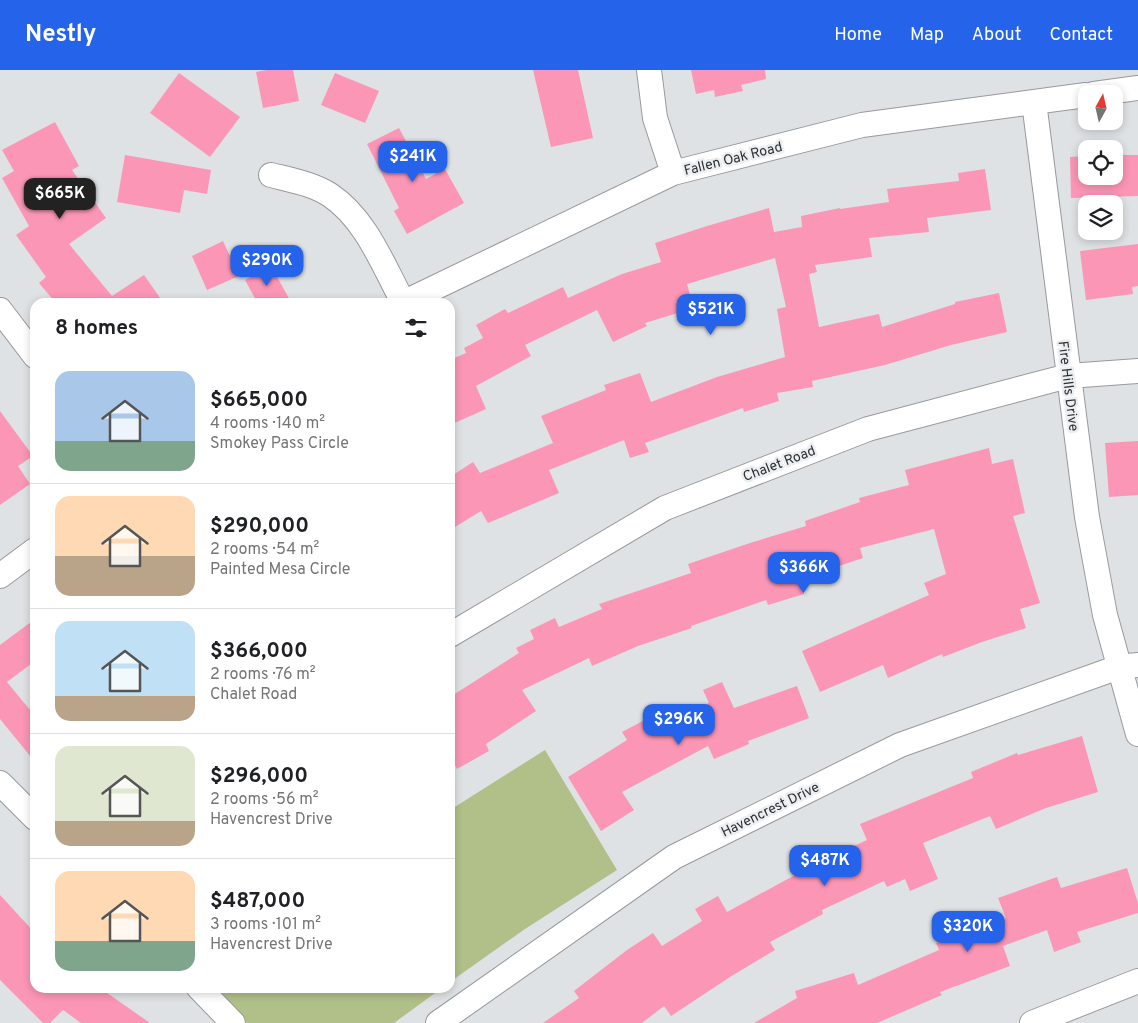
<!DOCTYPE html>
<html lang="en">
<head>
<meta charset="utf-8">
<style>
  :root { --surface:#fff; --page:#f2f2f2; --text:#202124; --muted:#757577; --line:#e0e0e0; --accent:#2563eb }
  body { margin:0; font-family:Overpass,sans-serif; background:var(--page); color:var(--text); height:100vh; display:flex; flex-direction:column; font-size:19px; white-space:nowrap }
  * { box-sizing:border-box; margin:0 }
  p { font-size:16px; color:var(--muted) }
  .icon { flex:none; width:28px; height:28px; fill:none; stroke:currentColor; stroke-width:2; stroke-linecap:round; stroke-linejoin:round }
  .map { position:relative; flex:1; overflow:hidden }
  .panel { position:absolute; left:30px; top:228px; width:425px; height:695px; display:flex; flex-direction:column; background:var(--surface); border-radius:15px; box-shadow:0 2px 8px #0003 }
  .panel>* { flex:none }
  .needle { width:32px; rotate:8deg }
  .controls { position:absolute; left:1078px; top:15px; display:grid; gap:10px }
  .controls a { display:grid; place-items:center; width:45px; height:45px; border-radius:10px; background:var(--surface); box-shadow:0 2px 8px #0003; font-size:25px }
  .price { position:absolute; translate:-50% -42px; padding:0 11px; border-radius:10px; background:var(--accent); color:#fff; font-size:16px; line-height:32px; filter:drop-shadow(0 1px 2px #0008) }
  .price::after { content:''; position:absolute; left:50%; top:30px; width:15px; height:11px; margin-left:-8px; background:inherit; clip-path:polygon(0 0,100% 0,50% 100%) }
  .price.current { background:#222; color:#fff }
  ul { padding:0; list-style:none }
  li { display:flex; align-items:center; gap:15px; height:125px; padding:0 25px }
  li+li { border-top:1px solid var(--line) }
  li span { display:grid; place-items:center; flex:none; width:140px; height:100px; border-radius:15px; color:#555 }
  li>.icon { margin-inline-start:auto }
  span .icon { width:60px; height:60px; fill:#fffc; stroke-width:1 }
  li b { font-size:21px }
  h2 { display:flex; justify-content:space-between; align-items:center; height:60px; padding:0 25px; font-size:21px }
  header { display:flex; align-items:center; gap:30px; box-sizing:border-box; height:70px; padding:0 25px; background:var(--accent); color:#fff }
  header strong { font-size:24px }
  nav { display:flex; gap:28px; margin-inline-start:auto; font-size:18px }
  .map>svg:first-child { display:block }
</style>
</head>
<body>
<header>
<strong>Nestly</strong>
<nav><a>Home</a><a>Map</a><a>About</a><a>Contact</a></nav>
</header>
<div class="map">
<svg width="1138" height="953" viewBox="0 0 1138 953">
  <rect width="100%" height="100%" fill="#dfe2e4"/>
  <path fill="#b1c089" d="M 545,680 L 617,800 L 525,859 L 450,912 L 450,740 Z
    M 226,918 L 442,918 L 394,953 L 247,953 L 218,925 Z"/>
  <path fill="#fb96b6" d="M 266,0 L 293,0 L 299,31 L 263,38 L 256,2 Z
    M 533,0 L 578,0 L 593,68 L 551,77 Z
    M 691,0 L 765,0 L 766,9 L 741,15 L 743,21 L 715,27 L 714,20 L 696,24 Z
    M 179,3 L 240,47 L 210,87 L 150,43 Z
    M 335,3 L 379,21 L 365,53 L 321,35 Z
    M 55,52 L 79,96 L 72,100 L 106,148 L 69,174 L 112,226 L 144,205 L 163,232 L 55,232 L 39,213 L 46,207 L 16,165 L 29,156 L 2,108 L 14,101 L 2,80 Z
    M 399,58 L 426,109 L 445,99 L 464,133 L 407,164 L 394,141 L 399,138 L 367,74 Z
    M 125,85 L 211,100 L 207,124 L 184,120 L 180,143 L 117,132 Z
    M 1114,85 L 1138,85 L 1138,126 L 1071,128 L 1070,87 L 1086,86 L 1086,106 L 1114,106 Z
    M 985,99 L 991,140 L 927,148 L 929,162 L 869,168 L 872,187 L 815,195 L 817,202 L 809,204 L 819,257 L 879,244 L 882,257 L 955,234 L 955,232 L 999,223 L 1007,262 L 951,275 L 885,295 L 812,311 L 813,317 L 777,323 L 779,331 L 744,342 L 743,338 L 645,373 L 649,382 L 630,388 L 624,370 L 549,400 L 559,423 L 488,453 L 481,441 L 450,460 L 450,407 L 473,392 L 480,403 L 553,373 L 541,346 L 606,320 L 604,315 L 640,303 L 651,332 L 717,307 L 785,287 L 777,239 L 786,237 L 775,188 L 687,214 L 694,238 L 645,253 L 647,256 L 613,272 L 597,240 L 525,275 L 531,286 L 476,316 L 486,339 L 450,355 L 450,290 L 466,283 L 464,278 L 483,268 L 476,255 L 505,239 L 508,243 L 563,217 L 568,228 L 622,204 L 661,192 L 655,173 L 707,156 L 769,138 L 774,162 L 802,157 L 801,146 L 840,138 L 840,139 L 889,132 L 887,119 L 959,111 L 958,103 Z
    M 223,171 L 239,206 L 207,220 L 192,186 Z
    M 1138,174 L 1138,216 L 1132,217 L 1133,224 L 1086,230 L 1080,181 Z
    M 271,196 L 291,232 L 257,232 L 245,210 Z
    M 0,341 L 33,386 L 18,396 L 30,414 L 0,435 Z
    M 1138,371 L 1138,425 L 1109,427 L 1105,373 Z
    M 989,378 L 992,394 L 1013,389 L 1025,443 L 1013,446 L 1040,533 L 1020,539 L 1026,558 L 982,572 L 943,587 L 942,584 L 888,608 L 883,595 L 820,622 L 802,581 L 929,525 L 924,513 L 946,504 L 934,459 L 860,478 L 863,488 L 800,509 L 804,524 L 768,535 L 766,530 L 691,556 L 692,558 L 638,576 L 592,596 L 589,588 L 522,620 L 536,641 L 486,674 L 489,681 L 457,699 L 450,686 L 450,627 L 519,583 L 516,578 L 534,569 L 530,560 L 555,548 L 559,557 L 602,539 L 599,534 L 691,503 L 688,494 L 750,473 L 806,456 L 805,451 L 860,432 L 859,428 L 909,415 L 905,400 Z
    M 35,549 L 35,591 L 7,612 L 35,646 L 35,692 L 0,649 L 0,575 Z
    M 722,612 L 734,638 L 797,616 L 809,648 L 748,671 L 749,674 L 714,689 L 708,676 L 622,722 L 634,740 L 601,761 L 568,707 L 627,670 L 622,662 L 654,645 L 659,654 L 709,633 L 703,620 Z
    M 1082,666 L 1098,722 L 1046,738 L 996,759 L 990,746 L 923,773 L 938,809 L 910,821 L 905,809 L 887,817 L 884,811 L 822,840 L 823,844 L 770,872 L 775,880 L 730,907 L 671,946 L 664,936 L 642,953 L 543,953 L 579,928 L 574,921 L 627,880 L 653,863 L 662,876 L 702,851 L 695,839 L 718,826 L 727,842 L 817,793 L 867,770 L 860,754 L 973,708 L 971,702 L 1017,683 L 1018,685 Z
    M 1127,798 L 1138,833 L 1138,843 L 1077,862 L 1081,872 L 1054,882 L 1047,860 L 1003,876 L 1010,896 L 940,922 L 942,925 L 877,953 L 754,953 L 797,928 L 795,921 L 854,903 L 858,915 L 939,880 L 936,873 L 1006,848 L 998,828 L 1057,807 L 1061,818 Z
    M 0,825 L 35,863 L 35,918 L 100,918 L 150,953 L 81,953 L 63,940 L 50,953 L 43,953 L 0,910 Z"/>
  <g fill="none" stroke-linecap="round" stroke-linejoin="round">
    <defs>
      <path id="street" d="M 649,0 L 655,48 L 673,103
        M 1094,24 L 1138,18
        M 1034,32 L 1087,447 L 1105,545 L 1138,664
        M 271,105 C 291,110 313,114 330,125 C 366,149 383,195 403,232
        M 405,232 L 673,103 L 862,55 L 1086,25
        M 0,240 L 35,286
        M 0,506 L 35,480
        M 450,565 L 665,438 L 868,359 L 1068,306 L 1138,301
        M 0,713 L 35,748
        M 199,918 L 233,953
        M 438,953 L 674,787 L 900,675 L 1119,597 L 1138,595
        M 1032,953 L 1138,911"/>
    </defs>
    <use href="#street" stroke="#979a9c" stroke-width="26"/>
    <use href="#street" stroke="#fff" stroke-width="24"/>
  </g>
  <g text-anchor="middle" stroke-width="5" stroke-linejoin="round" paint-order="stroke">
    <g font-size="14" fill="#2d2e2f" stroke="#eceff2">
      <text transform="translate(733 88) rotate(-14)" y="5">Fallen Oak Road</text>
      <text transform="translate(1069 316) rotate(83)" y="5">Fire Hills Drive</text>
      <text transform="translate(779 393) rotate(-21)" y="5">Chalet Road</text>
      <text transform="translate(770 739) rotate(-26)" y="5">Havencrest Drive</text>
    </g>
  </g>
</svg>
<div class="controls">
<a><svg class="needle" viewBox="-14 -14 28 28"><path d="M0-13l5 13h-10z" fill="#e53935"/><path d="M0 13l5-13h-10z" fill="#757577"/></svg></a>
<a><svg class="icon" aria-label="locate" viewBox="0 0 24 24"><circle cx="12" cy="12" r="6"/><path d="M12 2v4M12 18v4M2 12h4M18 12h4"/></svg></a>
<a><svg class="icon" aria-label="layers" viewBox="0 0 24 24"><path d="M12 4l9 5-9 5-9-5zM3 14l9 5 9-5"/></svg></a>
</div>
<b class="price" style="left:413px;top:113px">$241K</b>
<b class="price current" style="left:60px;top:150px">$665K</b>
<b class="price" style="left:267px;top:217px">$290K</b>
<b class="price" style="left:711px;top:266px">$521K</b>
<b class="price" style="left:804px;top:524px">$366K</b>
<b class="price" style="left:679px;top:676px">$296K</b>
<b class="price" style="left:825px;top:817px">$487K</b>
<b class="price" style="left:968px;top:883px">$320K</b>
<section class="panel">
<h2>8 homes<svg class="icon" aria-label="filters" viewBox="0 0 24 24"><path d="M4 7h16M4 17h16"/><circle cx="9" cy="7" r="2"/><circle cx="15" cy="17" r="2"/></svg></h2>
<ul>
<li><span style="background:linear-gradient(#a9c7e8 70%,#7fa58c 0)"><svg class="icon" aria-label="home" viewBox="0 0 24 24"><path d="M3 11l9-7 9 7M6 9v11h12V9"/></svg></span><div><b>$665,000</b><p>4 rooms · 140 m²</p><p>Smokey Pass Circle</p></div></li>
<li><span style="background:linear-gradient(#ffd9b3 60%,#b9a48a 0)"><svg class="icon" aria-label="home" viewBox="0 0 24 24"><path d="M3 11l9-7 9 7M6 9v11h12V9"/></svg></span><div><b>$290,000</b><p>2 rooms · 54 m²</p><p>Painted Mesa Circle</p></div></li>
<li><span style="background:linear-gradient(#bfe0f5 75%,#b9a48a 0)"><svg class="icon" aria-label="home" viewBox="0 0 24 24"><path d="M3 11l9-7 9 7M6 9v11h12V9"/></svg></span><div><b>$366,000</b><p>2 rooms · 76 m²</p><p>Chalet Road</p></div></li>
<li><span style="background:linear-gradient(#dfe7d0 75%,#b9a48a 0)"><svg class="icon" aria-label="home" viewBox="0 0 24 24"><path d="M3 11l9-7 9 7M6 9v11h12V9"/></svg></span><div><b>$296,000</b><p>2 rooms · 56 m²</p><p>Havencrest Drive</p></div></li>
<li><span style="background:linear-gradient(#ffd9b3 70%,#7fa58c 0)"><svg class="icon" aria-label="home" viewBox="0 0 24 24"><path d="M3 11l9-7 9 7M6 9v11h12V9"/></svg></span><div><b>$487,000</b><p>3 rooms · 101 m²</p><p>Havencrest Drive</p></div></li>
</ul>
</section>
</div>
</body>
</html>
